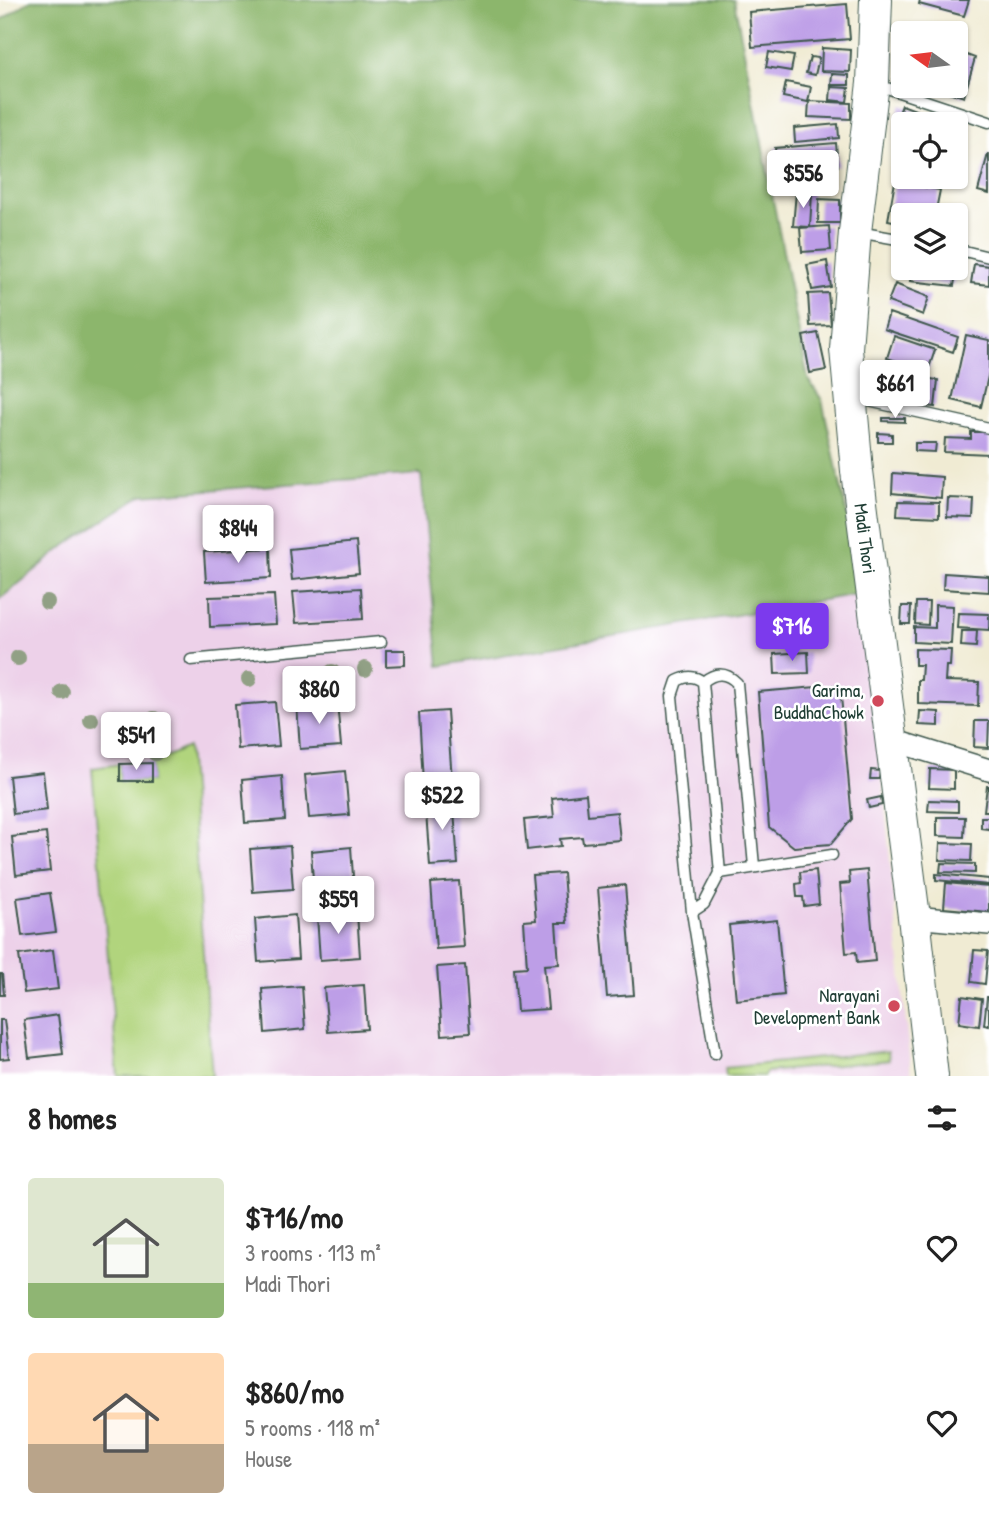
<!DOCTYPE html>
<html lang="en">
<head>
<meta charset="utf-8">
<style>
  :root { --surface:#fff; --page:#f2f2f2; --text:#222; --muted:#767676; --accent:#7c3aed }
  body { margin:0; font-family:"Patrick Hand",sans-serif; background:var(--page); color:var(--text); height:100vh; display:flex; flex-direction:column; font-size:26px; white-space:nowrap }
  * { box-sizing:border-box; margin:0 }
  p { font-size:23px; color:var(--muted) }
  .icon { flex:none; width:38px; height:38px; fill:none; stroke:currentColor; stroke-width:2; stroke-linecap:round; stroke-linejoin:round }
  .map { position:relative; height:1076px; overflow:hidden }
  .panel { display:flex; flex-direction:column; background:var(--surface); flex:1 }
  .panel>* { flex:none }
  .needle { width:46px; rotate:284deg }
  .controls { position:absolute; left:891px; top:21px; display:grid; gap:14px }
  .controls a { display:grid; place-items:center; width:77px; height:77px; border-radius:7px; background:var(--surface); box-shadow:0 2px 5px #0004; font-size:35px }
  .price { position:absolute; translate:-50% -60px; padding:0 16px; border-radius:7px; background:#fff; color:#222; font-size:23px; line-height:46px; filter:drop-shadow(0 2px 4px #0008) }
  .price::after { content:''; position:absolute; left:50%; top:42px; width:21px; height:16px; margin-left:-10px; background:inherit; clip-path:polygon(0 0,100% 0,50% 100%) }
  .price.active { background:var(--accent); color:#fff }
  ul { padding:0; list-style:none }
  li { display:flex; align-items:center; gap:21px; height:175px; padding:0 28px }
  li span { display:grid; place-items:center; flex:none; width:196px; height:140px; border-radius:7px; color:#555 }
  li>.icon { margin-inline-start:auto }
  span .icon { width:84px; height:84px; fill:#fffc; stroke-width:1 }
  li b { font-size:30px }
  h2 { display:flex; justify-content:space-between; align-items:center; height:84px; padding:0 28px; font-size:30px }
  .map>svg:first-child { display:block }
</style>
</head>
<body>
<div class="map">
<svg width="989" height="1076" viewBox="0 0 989 1076">
  <rect width="100%" height="100%" fill="#fff"/>
  <filter id="ink" filterUnits="userSpaceOnUse"><feTurbulence type="fractalNoise" baseFrequency=".0143" numOctaves="2"/><feDisplacementMap in="SourceGraphic" scale="14" xChannelSelector="R" yChannelSelector="G"/><feConvolveMatrix kernelMatrix="1 2 1 2 8 2 1 2 1" color-interpolation-filters="sRGB"/></filter>
  <filter id="wash" filterUnits="userSpaceOnUse"><feTurbulence type="fractalNoise" baseFrequency=".00686" numOctaves="4" result="noise"/><feDisplacementMap in="SourceGraphic" scale="28" xChannelSelector="R" yChannelSelector="G"/><feGaussianBlur stdDeviation="1.57" result="paint"/><feColorMatrix in="noise" values="0 0 0 0 0 0 0 0 0 0 0 0 0 0 0 0 0 1.4 0 .05"/><feComposite in="paint" operator="in"/></filter>
  <g filter="url(#wash)">
    <rect width="100%" height="100%" fill="#f0ebd3"/>
    <path fill="#edd1e9" d="M 421,474 L 439,666 L 864,593 L 911,1076 L 0,1076 L 0,599 L 66,545 L 142,495 Z"/>
    <path fill="#b1d47d" stroke="#688858" stroke-width="2" d="M 188,747 L 212,1076 L 118,1076 L 92,768 L 120,764 L 120,781 L 152,781 L 152,763 Z
      M 888,1051 L 889,1060 L 766,1072 L 764,1076 L 726,1076 L 725,1068 Z"/>
    <path fill="#8cb66c" stroke="#567a50" stroke-width="2" d="M 31,0 L 734,0 L 808,379 L 822,400 L 864,593 L 439,666 L 421,474 L 142,495 L 66,545 L 0,599 L 0,21 Z"/>
    <g id="blocks">
      <path fill="#bd9ee7" d="M 920,0 L 969,0 L 964,16 L 919,4 Z
        M 847,4 L 850,39 L 752,47 L 749,12 Z
        M 822,48 L 851,50 L 850,72 L 821,71 Z
        M 956,51 L 975,58 L 964,97 L 949,92 L 951,86 L 956,86 Z
        M 769,52 L 794,56 L 791,71 L 766,67 Z
        M 810,57 L 819,58 L 815,75 L 806,73 Z
        M 832,74 L 849,75 L 849,85 L 831,85 Z
        M 786,82 L 811,87 L 808,102 L 783,97 Z
        M 831,87 L 849,88 L 847,102 L 830,100 Z
        M 809,101 L 851,103 L 851,119 L 808,117 Z
        M 902,105 L 921,112 L 917,124 L 897,118 Z
        M 838,124 L 839,138 L 795,142 L 794,128 Z
        M 836,143 L 838,166 L 777,171 L 775,148 Z
        M 988,154 L 989,154 L 989,194 L 978,191 Z
        M 895,182 L 940,190 L 935,215 L 903,215 L 903,223 L 888,220 Z
        M 796,192 L 812,193 L 810,227 L 793,226 Z
        M 819,199 L 840,200 L 840,223 L 818,223 Z
        M 956,215 L 961,216 L 959,233 L 956,232 Z
        M 829,226 L 831,250 L 802,252 L 800,228 Z
        M 827,261 L 831,287 L 812,290 L 807,265 Z
        M 974,264 L 989,266 L 989,285 L 971,283 Z
        M 912,268 L 957,268 L 954,286 L 910,281 Z
        M 895,284 L 929,297 L 923,315 L 888,302 Z
        M 828,293 L 831,325 L 810,326 L 808,294 Z
        M 889,313 L 958,337 L 953,352 L 884,329 Z
        M 818,333 L 826,370 L 810,373 L 803,336 Z
        M 966,335 L 989,340 L 989,372 L 981,407 L 952,400 Z
        M 894,336 L 935,350 L 928,371 L 887,358 Z
        M 876,369 L 901,373 L 898,399 L 873,396 Z
        M 909,376 L 938,380 L 935,407 L 905,403 Z
        M 883,418 L 905,418 L 905,422 L 883,421 Z
        M 971,432 L 989,432 L 989,454 L 944,452 L 945,438 L 971,439 Z
        M 878,433 L 892,434 L 892,442 L 878,442 Z
        M 915,443 L 936,443 L 935,452 L 915,451 Z
        M 893,473 L 942,477 L 941,498 L 892,493 Z
        M 948,498 L 974,499 L 973,518 L 947,517 Z
        M 898,501 L 939,502 L 939,517 L 897,515 Z
        M 356,542 L 359,573 L 292,580 L 289,549 Z
        M 270,548 L 271,578 L 206,582 L 204,552 Z
        M 944,573 L 989,576 L 989,592 L 943,589 Z
        M 361,588 L 363,619 L 296,623 L 293,592 Z
        M 274,595 L 276,624 L 210,627 L 209,597 Z
        M 916,602 L 929,602 L 928,625 L 915,624 Z
        M 935,605 L 953,606 L 951,644 L 914,642 L 914,627 L 935,628 Z
        M 902,606 L 911,606 L 910,624 L 901,624 Z
        M 958,613 L 989,614 L 989,630 L 957,628 Z
        M 962,631 L 977,631 L 976,647 L 961,646 Z
        M 915,649 L 951,650 L 950,666 L 946,666 L 945,681 L 979,682 L 978,706 L 918,704 L 918,680 L 921,680 L 922,665 L 915,665 Z
        M 386,650 L 405,650 L 405,665 L 386,666 Z
        M 808,652 L 809,673 L 775,674 L 774,654 Z
        M 840,685 L 852,819 L 831,844 L 794,847 L 769,827 L 758,692 Z
        M 275,702 L 279,746 L 238,749 L 235,705 Z
        M 337,702 L 341,746 L 300,749 L 297,705 Z
        M 447,711 L 452,780 L 423,782 L 419,713 Z
        M 920,711 L 939,712 L 939,726 L 919,725 Z
        M 975,721 L 989,721 L 988,748 L 974,747 Z
        M 152,763 L 152,781 L 120,781 L 120,764 Z
        M 930,769 L 954,770 L 954,789 L 929,788 Z
        M 871,770 L 880,771 L 879,779 L 870,779 Z
        M 345,771 L 349,815 L 309,818 L 305,775 Z
        M 43,772 L 47,810 L 13,814 L 9,776 Z
        M 282,776 L 285,820 L 245,823 L 242,780 Z
        M 987,786 L 989,786 L 989,811 L 984,811 Z
        M 586,794 L 588,815 L 617,812 L 620,840 L 583,843 L 582,837 L 560,839 L 561,846 L 527,850 L 524,820 L 554,817 L 552,798 Z
        M 453,797 L 458,864 L 430,866 L 425,799 Z
        M 881,797 L 882,805 L 869,808 L 867,800 Z
        M 929,800 L 958,801 L 958,812 L 928,811 Z
        M 937,817 L 965,817 L 964,837 L 937,836 Z
        M 981,817 L 989,817 L 989,829 L 981,828 Z
        M 46,833 L 50,871 L 16,875 L 12,837 Z
        M 940,843 L 972,844 L 971,861 L 939,860 Z
        M 290,846 L 293,889 L 253,892 L 250,849 Z
        M 351,847 L 354,891 L 314,894 L 311,851 Z
        M 941,863 L 975,864 L 975,873 L 940,872 Z
        M 816,870 L 819,904 L 804,906 L 803,897 L 797,897 L 796,884 L 801,883 L 800,872 Z
        M 867,870 L 875,961 L 857,963 L 856,952 L 846,953 L 840,884 L 850,883 L 849,872 Z
        M 563,873 L 567,923 L 556,923 L 559,964 L 544,965 L 548,1009 L 517,1011 L 514,968 L 527,967 L 524,921 L 536,920 L 532,875 Z
        M 936,874 L 989,879 L 989,885 L 936,880 Z
        M 459,881 L 464,947 L 436,949 L 431,883 Z
        M 946,883 L 989,887 L 989,912 L 944,908 Z
        M 625,885 L 634,995 L 607,997 L 598,888 Z
        M 50,893 L 56,932 L 22,936 L 17,898 Z
        M 357,913 L 360,957 L 320,960 L 317,916 Z
        M 295,915 L 298,959 L 258,962 L 255,919 Z
        M 777,920 L 784,995 L 736,1000 L 729,925 Z
        M 53,950 L 58,989 L 24,993 L 19,955 Z
        M 974,950 L 988,951 L 985,984 L 971,982 Z
        M 465,965 L 470,1033 L 442,1035 L 437,967 Z
        M 0,974 L 2,974 L 4,995 L 0,995 Z
        M 364,985 L 367,1029 L 328,1032 L 324,988 Z
        M 302,986 L 305,1029 L 265,1033 L 262,989 Z
        M 962,996 L 982,999 L 979,1026 L 959,1023 Z
        M 987,997 L 989,997 L 989,1026 L 984,1025 Z
        M 58,1015 L 63,1054 L 29,1058 L 24,1020 Z
        M 0,1020 L 4,1020 L 9,1058 L 0,1059 Z"/>
    </g>
  </g>
  <g filter="url(#ink)">
    <use href="#blocks" fill-opacity="0" stroke="#3e574c" stroke-width="2"/>
    <g fill="none" stroke-linecap="round" stroke-linejoin="round">
      <defs>
        <path id="lane" d="M 875,84 L 989,122
          M 858,232 L 903,240
          M 956,249 L 989,257
          M 855,398 L 989,428
          M 191,660 L 381,642
          M 703,682 C 694,675 687,676 677,681 L 672,696 L 692,912 L 715,1054
          M 703,682 C 715,672 726,672 737,683 L 754,866
          M 720,873 L 832,855
          M 692,912 L 704,904 L 720,873 L 703,682"/>
        <path id="street" d="M 892,740 L 989,770
          M 914,917 L 989,924"/>
        <g id="secondary">
          <path id="s1" d="M 876,0 L 873,83 L 855,232 L 846,349 L 857,471 L 914,917 L 932,1076"/>
        </g>
      </defs>
      <use href="#lane" stroke="#3e574c" stroke-width="13"/>
      <use href="#street" stroke="#3e574c" stroke-width="24"/>
      <use href="#secondary" stroke="#3e574c" stroke-width="34"/>
      <use href="#lane" stroke="#fff" stroke-width="10"/>
      <use href="#street" stroke="#fff" stroke-width="21"/>
      <use href="#secondary" stroke="#fff" stroke-width="32"/>
    </g>
    <g fill="#91a085">
      <circle cx="47" cy="602" r="8"/>
      <circle cx="18" cy="658" r="8"/>
      <circle cx="365" cy="669" r="8"/>
      <circle cx="332" cy="672" r="8"/>
      <circle cx="249" cy="679" r="8"/>
      <circle cx="62" cy="692" r="8"/>
      <circle cx="154" cy="719" r="8"/>
      <circle cx="91" cy="720" r="8"/>
      <circle cx="155" cy="753" r="8"/>
    </g>
  </g>
  <g fill="#d1495b" stroke="#fff" stroke-width="2.5">
    <circle cx="878" cy="701" r="7"/>
    <circle cx="894" cy="1006" r="7"/>
  </g>
  <g text-anchor="middle" stroke-width="5" stroke-linejoin="round" paint-order="stroke">
    <g font-size="19" fill="#1f3d34" stroke="#fff">
      <text dy="7" stroke="none"><textPath href="#s1" startOffset="541">Madi Thori</textPath></text>
    </g>
    <g font-size="19" fill="#1f3d34" stroke="#fff" text-anchor="end">
      <text x="864" y="697">Garima,<tspan x="864" dy="22">BuddhaChowk</tspan></text>
      <text x="880" y="1002">Narayani<tspan x="880" dy="22">Development Bank</tspan></text>
    </g>
  </g>
</svg>
<div class="controls">
<a><svg class="needle" viewBox="-14 -14 28 28"><path d="M0-13l5 13h-10z" fill="#e53935"/><path d="M0 13l5-13h-10z" fill="#767676"/></svg></a>
<a><svg class="icon" aria-label="locate" viewBox="0 0 24 24"><circle cx="12" cy="12" r="6"/><path d="M12 2v4M12 18v4M2 12h4M18 12h4"/></svg></a>
<a><svg class="icon" aria-label="layers" viewBox="0 0 24 24"><path d="M12 4l9 5-9 5-9-5zM3 14l9 5 9-5"/></svg></a>
</div>
<b class="price" style="left:803px;top:210px">$556</b>
<b class="price" style="left:895px;top:420px">$661</b>
<b class="price" style="left:238px;top:565px">$844</b>
<b class="price active" style="left:792px;top:663px">$716</b>
<b class="price" style="left:319px;top:726px">$860</b>
<b class="price" style="left:136px;top:772px">$541</b>
<b class="price" style="left:442px;top:832px">$522</b>
<b class="price" style="left:338px;top:936px">$559</b>
</div>
<section class="panel">
<h2>8 homes<svg class="icon" aria-label="filters" viewBox="0 0 24 24"><path d="M4 7h16M4 17h16"/><circle cx="9" cy="7" r="2"/><circle cx="15" cy="17" r="2"/></svg></h2>
<ul>
<li><span style="background:linear-gradient(#dfe7d0 75%,#8fb573 0)"><svg class="icon" aria-label="home" viewBox="0 0 24 24"><path d="M3 11l9-7 9 7M6 9v11h12V9"/></svg></span><div><b>$716/mo</b><p>3 rooms · 113 m²</p><p>Madi Thori</p></div><svg class="icon" aria-label="heart" viewBox="0 0 24 24"><path d="M12 20l-8-8c-3-5 5-10 8-4 3-6 11-1 8 4z"/></svg></li>
<li><span style="background:linear-gradient(#ffd9b3 65%,#b9a48a 0)"><svg class="icon" aria-label="home" viewBox="0 0 24 24"><path d="M3 11l9-7 9 7M6 9v11h12V9"/></svg></span><div><b>$860/mo</b><p>5 rooms · 118 m²</p><p>House</p></div><svg class="icon" aria-label="heart" viewBox="0 0 24 24"><path d="M12 20l-8-8c-3-5 5-10 8-4 3-6 11-1 8 4z"/></svg></li>
</ul>
</section>
</body>
</html>
